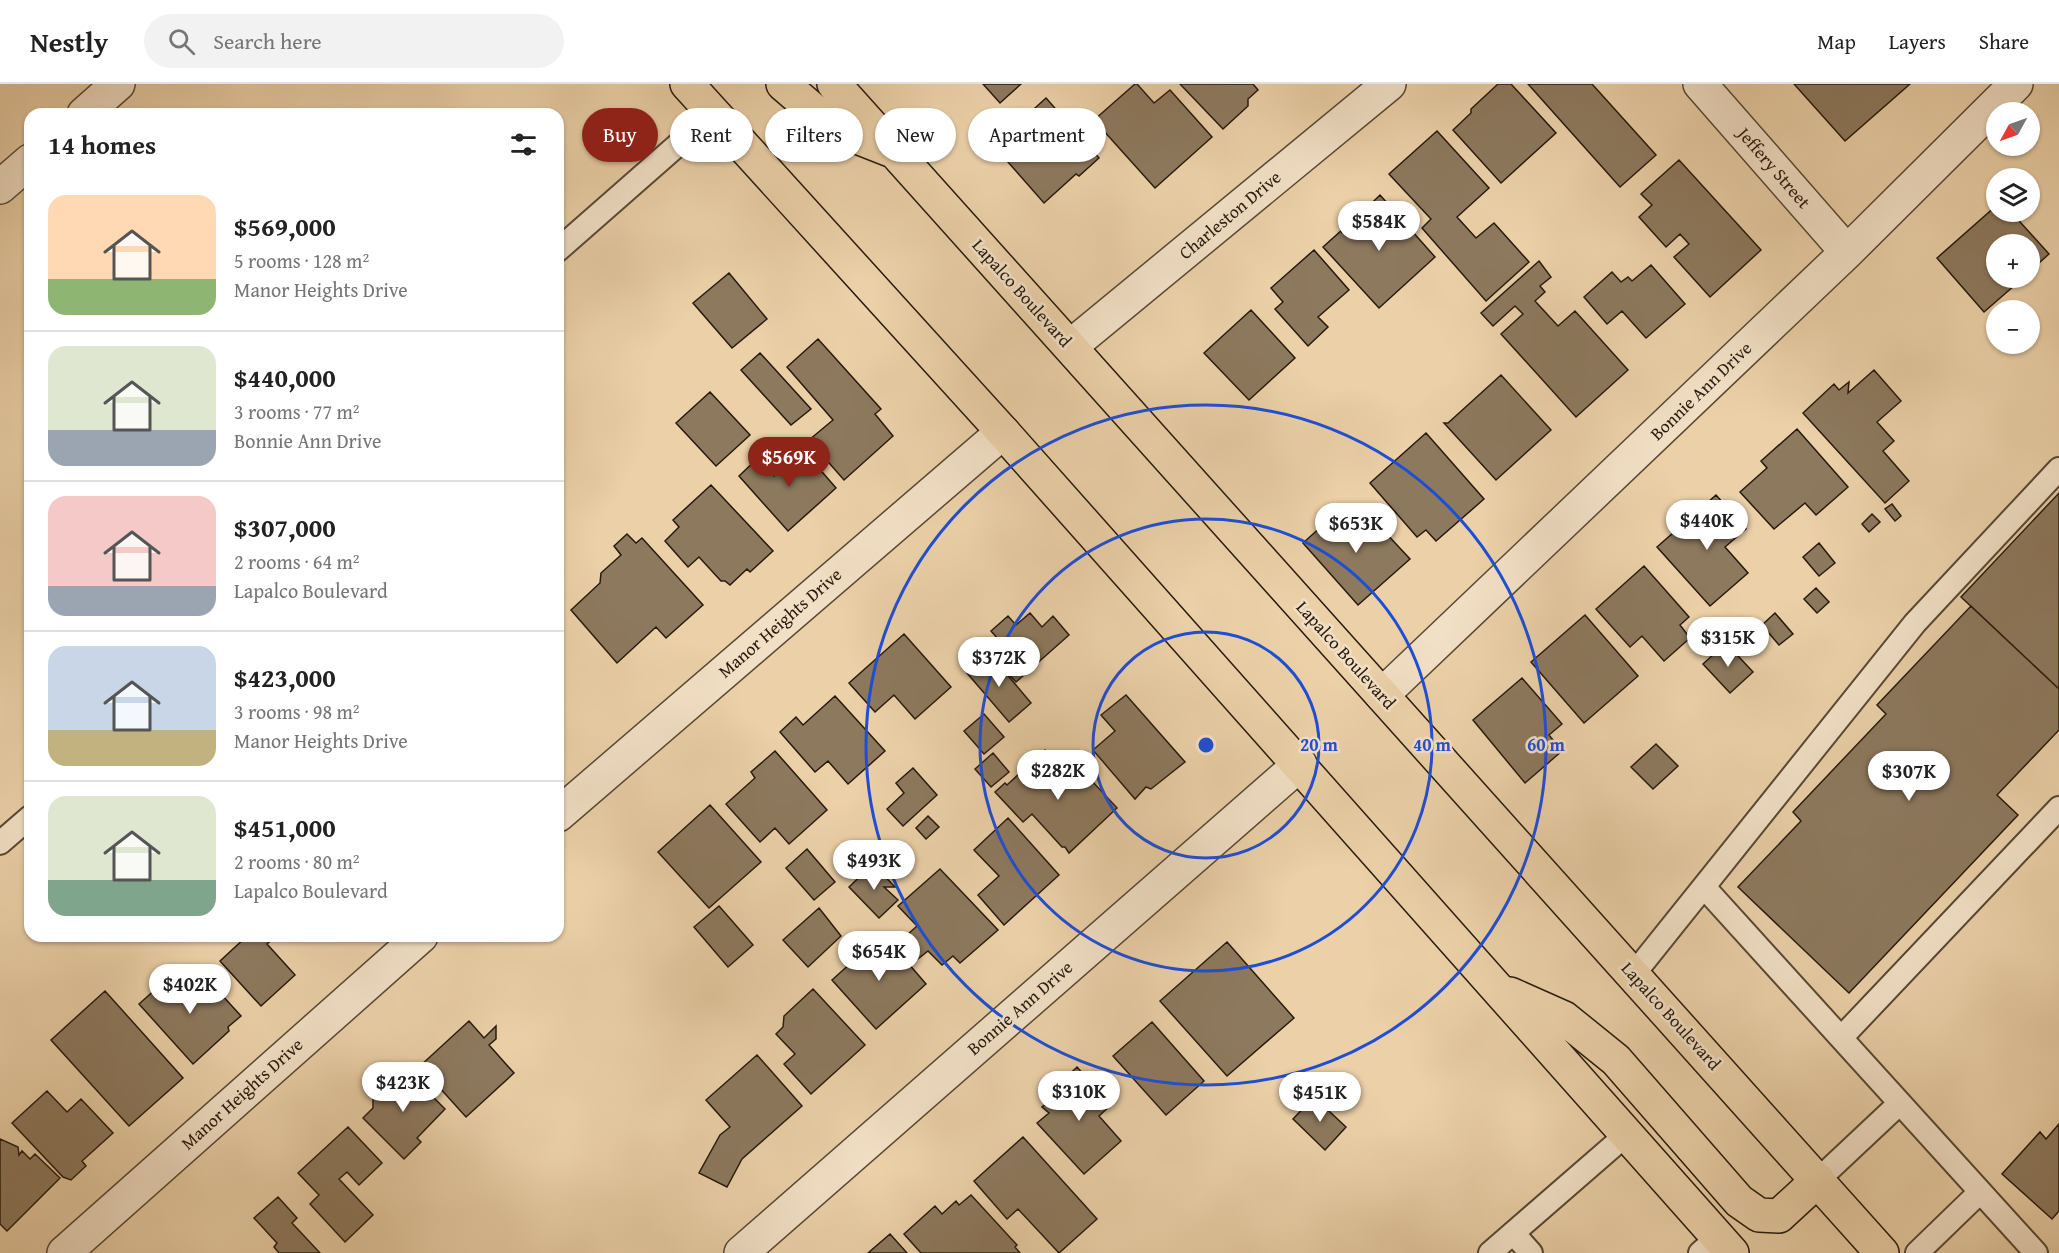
<!DOCTYPE html>
<html lang="en">
<head>
<meta charset="utf-8">
<style>
  :root { --surface:#fff; --page:#f2f2f2; --text:#222; --muted:#767676; --line:#e0e0e0; --accent:#8f2418 }
  body { margin:0; font-family:"Gentium Book Plus",serif; background:var(--page); color:var(--text); height:100vh; display:flex; flex-direction:column; font-size:22px; white-space:nowrap }
  * { box-sizing:border-box; margin:0 }
  p { font-size:20px; color:var(--muted) }
  .icon { flex:none; width:33px; height:33px; fill:none; stroke:currentColor; stroke-width:2; stroke-linecap:round; stroke-linejoin:round }
  .map { position:relative; flex:1; overflow:hidden }
  .sheet { position:absolute; left:24px; top:24px; width:540px; height:834px; display:flex; flex-direction:column; background:var(--surface); border-radius:18px; box-shadow:0 2px 4px #0004 }
  .sheet>* { flex:none }
  .hud { position:absolute; left:582px; top:24px; width:570px; height:54px; display:flex; gap:12px }
  .needle { width:39px; rotate:230deg }
  .buttons { position:absolute; left:1986px; top:18px; display:grid; gap:12px }
  .buttons a { display:grid; place-items:center; width:54px; height:54px; border-radius:50%; background:var(--surface); box-shadow:0 2px 4px #0004; font-size:30px }
  .price { position:absolute; translate:-50% -51px; padding:0 14px; border-radius:21px; background:#fff; color:#222; font-size:20px; line-height:39px; filter:drop-shadow(0 2px 3px #0008) }
  .price::after { content:''; position:absolute; left:50%; top:36px; width:18px; height:14px; margin-left:-9px; background:inherit; clip-path:polygon(0 0,100% 0,50% 100%) }
  .price.selected { background:var(--accent); color:#fff }
  ul { padding:0; list-style:none }
  li { display:flex; align-items:center; gap:18px; height:150px; padding:0 24px }
  li+li { border-top:2px solid var(--line) }
  li span { display:grid; place-items:center; flex:none; width:168px; height:120px; border-radius:18px; color:#555 }
  li>.icon { margin-inline-start:auto }
  span .icon { width:72px; height:72px; fill:#fffc; stroke-width:1 }
  li b { font-size:26px }
  h2 { display:flex; justify-content:space-between; align-items:center; height:72px; padding:0 24px; font-size:26px }
  .chip { padding:0 21px; border-radius:27px; background:var(--surface); box-shadow:0 2px 4px #0004; font-size:21px; line-height:54px }
  .chip.selected { background:var(--accent); color:#fff }
  header { display:flex; align-items:center; gap:36px; box-sizing:border-box; height:84px; padding:0 30px; background:var(--surface); border-bottom:2px solid var(--line) }
  header strong { font-size:28px }
  nav { display:flex; gap:33px; margin-inline-start:auto; font-size:21px }
  .search { width:420px; height:54px; background:var(--page); display:flex; align-items:center; gap:15px; box-sizing:border-box; padding:0 21px; border-radius:33px; color:var(--muted); font-size:22px }
  .map>svg:first-child { display:block }
</style>
</head>
<body>
<header>
<strong>Nestly</strong>
<div class="search"><svg class="icon" aria-label="search" viewBox="0 0 24 24"><circle cx="10" cy="10" r="6"/><path d="M15 15l6 6"/></svg>Search here</div>
<nav><a>Map</a><a>Layers</a><a>Share</a></nav>
</header>
<div class="map">
<svg width="2059" height="1169" viewBox="0 0 2059 1169">
  <rect width="100%" height="100%" fill="#ebd0a8"/>
  <filter id="stains"><feTurbulence type="fractalNoise" baseFrequency=".00333" numOctaves="4"/><feColorMatrix values="0 0 0 0 .2 0 0 0 0 .09 0 0 0 0 .02 0 0 0 .5 -.17"/></filter>
  <radialGradient id="worn" r=".72"><stop offset=".6" stop-color="#630" stop-opacity="0"/><stop offset="1" stop-color="#630" stop-opacity=".3"/></radialGradient>
  <path fill="#8d795e" stroke="#271a0d" stroke-width="1.5" d="M 983,0 L 1021,0 L 1000,19 Z
    M 1135,0 L 1137,0 L 1154,19 L 1170,6 L 1212,53 L 1155,104 L 1094,36 Z
    M 1180,0 L 1253,0 L 1258,6 L 1248,15 L 1248,22 L 1223,45 Z
    M 1498,0 L 1511,0 L 1556,49 L 1501,99 L 1453,46 L 1471,29 L 1471,25 Z
    M 1528,0 L 1592,0 L 1656,71 L 1620,103 Z
    M 1794,0 L 1910,0 L 1845,57 Z
    M 1046,14 L 1099,74 L 1079,92 L 1076,90 L 1044,119 L 994,62 L 1005,54 L 998,45 L 1008,37 L 1014,43 Z
    M 1437,47 L 1489,104 L 1457,133 L 1476,154 L 1494,139 L 1529,178 L 1486,217 L 1422,144 L 1431,135 L 1389,90 Z
    M 1679,76 L 1761,166 L 1710,213 L 1674,173 L 1689,160 L 1680,150 L 1666,163 L 1639,133 L 1652,121 L 1641,110 Z
    M 1380,111 L 1435,173 L 1379,224 L 1323,163 L 1342,146 L 1342,148 Z
    M 1996,122 L 1996,128 L 2011,128 L 2049,170 L 2030,187 L 2030,160 L 1996,160 L 1996,194 L 2023,194 L 1984,228 L 1937,174 Z
    M 1314,166 L 1349,206 L 1318,233 L 1328,243 L 1308,262 L 1275,225 L 1283,218 L 1271,204 Z
    M 1539,177 L 1551,193 L 1540,202 L 1545,208 L 1535,217 L 1558,242 L 1575,227 L 1628,286 L 1576,333 L 1501,250 L 1523,230 L 1515,222 L 1493,242 L 1481,229 Z
    M 1651,181 L 1685,220 L 1646,254 L 1622,227 L 1607,240 L 1584,213 L 1612,188 L 1621,198 L 1628,193 L 1632,197 Z
    M 729,189 L 767,235 L 732,264 L 693,219 Z
    M 1251,226 L 1295,274 L 1249,316 L 1204,269 Z
    M 818,255 L 881,325 L 875,330 L 893,352 L 844,396 L 809,356 L 833,336 L 787,283 Z
    M 760,269 L 811,325 L 791,341 L 741,286 Z
    M 1874,286 L 1901,317 L 1877,338 L 1894,357 L 1883,367 L 1909,397 L 1885,419 L 1803,329 L 1834,300 L 1839,306 L 1849,298 L 1848,309 Z
    M 1501,291 L 1551,346 L 1496,396 L 1444,339 L 1448,339 Z
    M 710,308 L 750,351 L 716,382 L 676,339 Z
    M 1797,345 L 1848,403 L 1816,431 L 1805,419 L 1774,445 L 1740,408 L 1767,384 L 1761,377 Z
    M 1426,349 L 1484,415 L 1436,457 L 1426,446 L 1417,453 L 1370,399 Z
    M 803,366 L 836,404 L 788,447 L 739,392 L 758,374 L 774,392 Z
    M 711,401 L 773,467 L 750,488 L 747,485 L 730,501 L 725,497 L 721,497 L 699,473 L 688,483 L 665,457 L 679,443 L 673,436 Z
    M 2059,409 L 2059,605 L 1961,513 Z
    M 1716,411 L 1746,445 L 1725,463 L 1748,489 L 1710,522 L 1657,463 Z
    M 1892,420 L 1901,432 L 1895,437 L 1885,425 Z
    M 1342,424 L 1359,442 L 1370,432 L 1410,475 L 1358,521 L 1303,459 Z
    M 1872,430 L 1880,438 L 1869,448 L 1862,440 Z
    M 627,450 L 636,459 L 642,454 L 703,521 L 666,554 L 656,543 L 617,579 L 571,526 L 600,499 L 601,489 L 621,471 L 614,462 Z
    M 1819,459 L 1835,479 L 1819,492 L 1803,473 Z
    M 1644,482 L 1689,533 L 1680,541 L 1690,554 L 1664,577 L 1642,552 L 1630,563 L 1596,525 Z
    M 1816,504 L 1829,518 L 1817,529 L 1804,515 Z
    M 1971,522 L 2059,605 L 2059,646 L 1997,711 L 2018,731 L 1849,909 L 1738,803 L 1801,737 L 1793,728 L 1886,630 L 1877,621 Z
    M 1030,529 L 1042,543 L 1053,532 L 1069,551 L 1016,598 L 987,566 L 999,556 L 991,547 L 1008,532 L 1016,541 Z
    M 1775,529 L 1793,550 L 1779,561 L 1762,541 Z
    M 1585,531 L 1638,592 L 1584,639 L 1531,578 Z
    M 904,550 L 951,603 L 915,635 L 894,611 L 875,628 L 849,599 Z
    M 1726,559 L 1753,588 L 1730,609 L 1703,580 Z
    M 990,570 L 1031,619 L 1009,638 L 967,589 Z
    M 1522,594 L 1562,640 L 1549,651 L 1562,667 L 1525,699 L 1473,636 Z
    M 1126,611 L 1185,678 L 1151,705 L 1146,703 L 1135,715 L 1093,666 L 1115,647 L 1101,631 Z
    M 835,612 L 885,667 L 848,700 L 828,677 L 815,688 L 780,648 L 796,633 L 803,641 Z
    M 984,630 L 1004,653 L 984,670 L 964,647 Z
    M 1656,660 L 1678,682 L 1653,705 L 1631,683 Z
    M 1045,666 L 1063,686 L 1052,696 L 1057,702 L 1079,683 L 1117,724 L 1069,769 L 1065,763 L 1062,763 L 1032,730 L 1023,738 L 995,708 L 1005,699 L 1007,701 Z
    M 775,667 L 827,726 L 789,760 L 775,744 L 760,758 L 726,720 L 755,694 L 751,688 Z
    M 993,669 L 1009,688 L 991,703 L 975,685 Z
    M 913,684 L 937,711 L 903,742 L 887,725 L 904,709 L 896,699 Z
    M 710,721 L 761,778 L 709,824 L 658,768 Z
    M 928,732 L 939,743 L 926,755 L 916,744 Z
    M 1008,734 L 1059,791 L 1004,841 L 978,811 L 999,792 L 974,766 Z
    M 807,765 L 835,798 L 814,816 L 786,784 Z
    M 873,780 L 895,803 L 884,803 L 898,816 L 879,834 L 849,803 Z
    M 940,785 L 998,846 L 960,879 L 953,872 L 942,881 L 928,867 L 914,878 L 897,860 L 917,842 L 898,822 Z
    M 719,822 L 753,861 L 728,883 L 694,843 Z
    M 819,824 L 841,852 L 808,883 L 783,856 Z
    M 883,850 L 926,900 L 876,945 L 832,896 Z
    M 247,852 L 276,852 L 267,860 L 295,891 L 261,922 L 220,877 Z
    M 1227,858 L 1294,934 L 1227,992 L 1160,917 Z
    M 176,887 L 197,910 L 210,898 L 241,932 L 228,943 L 229,947 L 193,980 L 139,920 Z
    M 813,905 L 865,961 L 811,1010 L 784,980 L 795,970 L 776,950 L 783,943 L 784,932 Z
    M 105,907 L 183,994 L 129,1042 L 51,956 Z
    M 469,937 L 484,954 L 496,942 L 496,955 L 489,961 L 514,989 L 466,1033 L 420,982 Z
    M 1152,938 L 1204,997 L 1166,1031 L 1113,972 Z
    M 757,971 L 802,1022 L 742,1075 L 727,1103 L 699,1089 L 720,1051 L 730,1043 L 706,1016 Z
    M 406,980 L 406,991 L 411,991 L 445,1025 L 417,1054 L 421,1058 L 404,1075 L 363,1034 L 373,1024 L 373,1014 Z
    M 1077,983 L 1111,1021 L 1099,1032 L 1121,1057 L 1084,1090 L 1037,1039 L 1049,1029 L 1042,1023 L 1061,1006 L 1067,1013 L 1071,1010 L 1061,998 Z
    M 47,1007 L 67,1028 L 81,1015 L 113,1049 L 82,1077 L 86,1082 L 71,1096 L 63,1093 L 12,1039 Z
    M 1314,1013 L 1346,1043 L 1325,1066 L 1293,1035 Z
    M 2059,1040 L 2059,1127 L 2052,1135 L 2002,1090 L 2040,1048 L 2046,1055 Z
    M 348,1043 L 382,1079 L 359,1101 L 347,1088 L 339,1095 L 373,1131 L 345,1158 L 310,1120 L 319,1111 L 298,1089 Z
    M 1023,1053 L 1097,1135 L 1059,1169 L 1018,1125 L 1007,1135 L 974,1097 Z
    M 0,1055 L 18,1063 L 19,1071 L 22,1067 L 30,1075 L 35,1070 L 60,1094 L 7,1147 L 0,1140 Z
    M 971,1111 L 1017,1161 L 1015,1163 L 1020,1169 L 921,1169 L 904,1150 L 935,1122 L 942,1130 L 956,1117 L 959,1121 Z
    M 278,1113 L 297,1134 L 292,1139 L 320,1169 L 279,1169 L 274,1163 L 277,1159 L 254,1134 Z
    M 890,1150 L 907,1169 L 868,1169 Z"/>
  <g fill="none" stroke-linecap="round" stroke-linejoin="round">
    <defs>
      <path id="lane" d="M 558,166 L 714,29
        M 0,759 L 30,733
        M 1704,803 L 2036,1169
        M 1633,891 L 1915,539 L 2059,385
        M 1841,954 L 2059,724
        M 1818,1096 L 1900,1019
        M 1513,1149 L 1531,1169
        M 1490,1169 L 1627,1050
        M 1700,1169 L 1718,1153
        M 1917,1169 L 1980,1108"/>
      <path id="street" d="M 1700,0 L 1847,168
        M 84,30 L 118,0
        M 0,103 L 30,77
        M 1071,262 L 1389,0
        M 1382,611 L 1847,168 L 2016,0
        M 558,731 L 1003,348
        M 64,1169 L 421,852
        M 741,1169 L 1300,680"/>
      <path id="primary" d="M 687,0 L 1003,348 L 1732,1169
        M 783,0 L 834,44 L 890,66
        M 834,0 L 1882,1169
        M 1510,910 L 1564,934 L 1616,976 L 1739,1117 L 1759,1131 L 1779,1132 L 1818,1096"/>
    </defs>
    <use href="#lane" stroke="#584834" stroke-width="26"/>
    <use href="#street" stroke="#584834" stroke-width="36"/>
    <use href="#primary" stroke="#271a0d" stroke-width="36"/>
    <use href="#lane" stroke="#f2e0c6" stroke-width="22"/>
    <use href="#street" stroke="#f2e0c6" stroke-width="33"/>
    <use href="#primary" stroke="#ebd0a8" stroke-width="33"/>
  </g>
  <g fill="none" stroke="#1d4ed8" stroke-width="3">
    <circle cx="1206" cy="661" r="113"/>
    <circle cx="1206" cy="661" r="226"/>
    <circle cx="1206" cy="661" r="340"/>
  </g>
  <g text-anchor="middle" stroke-width="5" stroke-linejoin="round" paint-order="stroke">
    <g font-size="18" fill="#271a0d" stroke="#f2e0c6">
      <text transform="translate(1774 84) rotate(49)" y="6">Jeffery Street</text>
      <text transform="translate(1230 131) rotate(-40)" y="6">Charleston Drive</text>
      <text transform="translate(1022 209) rotate(48)" y="6">Lapalco Boulevard</text>
      <text transform="translate(1701 307) rotate(-44)" y="6">Bonnie Ann Drive</text>
      <text transform="translate(780 539) rotate(-41)" y="6">Manor Heights Drive</text>
      <text transform="translate(1346 571) rotate(48)" y="6">Lapalco Boulevard</text>
      <text transform="translate(1020 924) rotate(-41)" y="6">Bonnie Ann Drive</text>
      <text transform="translate(1671 932) rotate(48)" y="6">Lapalco Boulevard</text>
      <text transform="translate(242 1010) rotate(-42)" y="6">Manor Heights Drive</text>
    </g>
  </g>
  <circle cx="1206" cy="661" r="9" fill="#1d4ed8" stroke="#f2e0c6" stroke-width="3"/>
  <g font-size="18" text-anchor="middle" font-weight="bold" fill="#1d4ed8" stroke="#f2e0c6" stroke-width="5" stroke-linejoin="round" paint-order="stroke">
    <text x="1319" y="667">20 m</text>
    <text x="1432" y="667">40 m</text>
    <text x="1546" y="667">60 m</text>
  </g>
  <rect width="100%" height="100%" filter="url(#stains)"/>
  <rect width="100%" height="100%" fill="url(#worn)"/>
</svg>
<div class="buttons">
<a><svg class="needle" viewBox="-14 -14 28 28"><path d="M0-13l5 13h-10z" fill="#e53935"/><path d="M0 13l5-13h-10z" fill="#767676"/></svg></a>
<a><svg class="icon" aria-label="layers" viewBox="0 0 24 24"><path d="M12 4l9 5-9 5-9-5zM3 14l9 5 9-5"/></svg></a>
<a>+</a>
<a>−</a>
</div>
<b class="price" style="left:1379px;top:168px">$584K</b>
<b class="price selected" style="left:789px;top:404px">$569K</b>
<b class="price" style="left:1707px;top:467px">$440K</b>
<b class="price" style="left:1356px;top:470px">$653K</b>
<b class="price" style="left:1728px;top:584px">$315K</b>
<b class="price" style="left:999px;top:604px">$372K</b>
<b class="price" style="left:1058px;top:717px">$282K</b>
<b class="price" style="left:1909px;top:718px">$307K</b>
<b class="price" style="left:874px;top:807px">$493K</b>
<b class="price" style="left:879px;top:898px">$654K</b>
<b class="price" style="left:190px;top:931px">$402K</b>
<b class="price" style="left:403px;top:1029px">$423K</b>
<b class="price" style="left:1079px;top:1038px">$310K</b>
<b class="price" style="left:1320px;top:1039px">$451K</b>
<div class="hud">
<a class="chip selected">Buy</a>
<a class="chip">Rent</a>
<a class="chip">Filters</a>
<a class="chip">New</a>
<a class="chip">Apartment</a>
</div>
<section class="sheet">
<h2>14 homes<svg class="icon" aria-label="filters" viewBox="0 0 24 24"><path d="M4 7h16M4 17h16"/><circle cx="9" cy="7" r="2"/><circle cx="15" cy="17" r="2"/></svg></h2>
<ul>
<li><span style="background:linear-gradient(#ffd9b3 70%,#8fb573 0)"><svg class="icon" aria-label="home" viewBox="0 0 24 24"><path d="M3 11l9-7 9 7M6 9v11h12V9"/></svg></span><div><b>$569,000</b><p>5 rooms · 128 m²</p><p>Manor Heights Drive</p></div></li>
<li><span style="background:linear-gradient(#dfe7d0 70%,#9aa5b1 0)"><svg class="icon" aria-label="home" viewBox="0 0 24 24"><path d="M3 11l9-7 9 7M6 9v11h12V9"/></svg></span><div><b>$440,000</b><p>3 rooms · 77 m²</p><p>Bonnie Ann Drive</p></div></li>
<li><span style="background:linear-gradient(#f6c9c9 75%,#9aa5b1 0)"><svg class="icon" aria-label="home" viewBox="0 0 24 24"><path d="M3 11l9-7 9 7M6 9v11h12V9"/></svg></span><div><b>$307,000</b><p>2 rooms · 64 m²</p><p>Lapalco Boulevard</p></div></li>
<li><span style="background:linear-gradient(#c9d6e8 70%,#c2b280 0)"><svg class="icon" aria-label="home" viewBox="0 0 24 24"><path d="M3 11l9-7 9 7M6 9v11h12V9"/></svg></span><div><b>$423,000</b><p>3 rooms · 98 m²</p><p>Manor Heights Drive</p></div></li>
<li><span style="background:linear-gradient(#dfe7d0 70%,#7fa58c 0)"><svg class="icon" aria-label="home" viewBox="0 0 24 24"><path d="M3 11l9-7 9 7M6 9v11h12V9"/></svg></span><div><b>$451,000</b><p>2 rooms · 80 m²</p><p>Lapalco Boulevard</p></div></li>
</ul>
</section>
</div>
</body>
</html>
